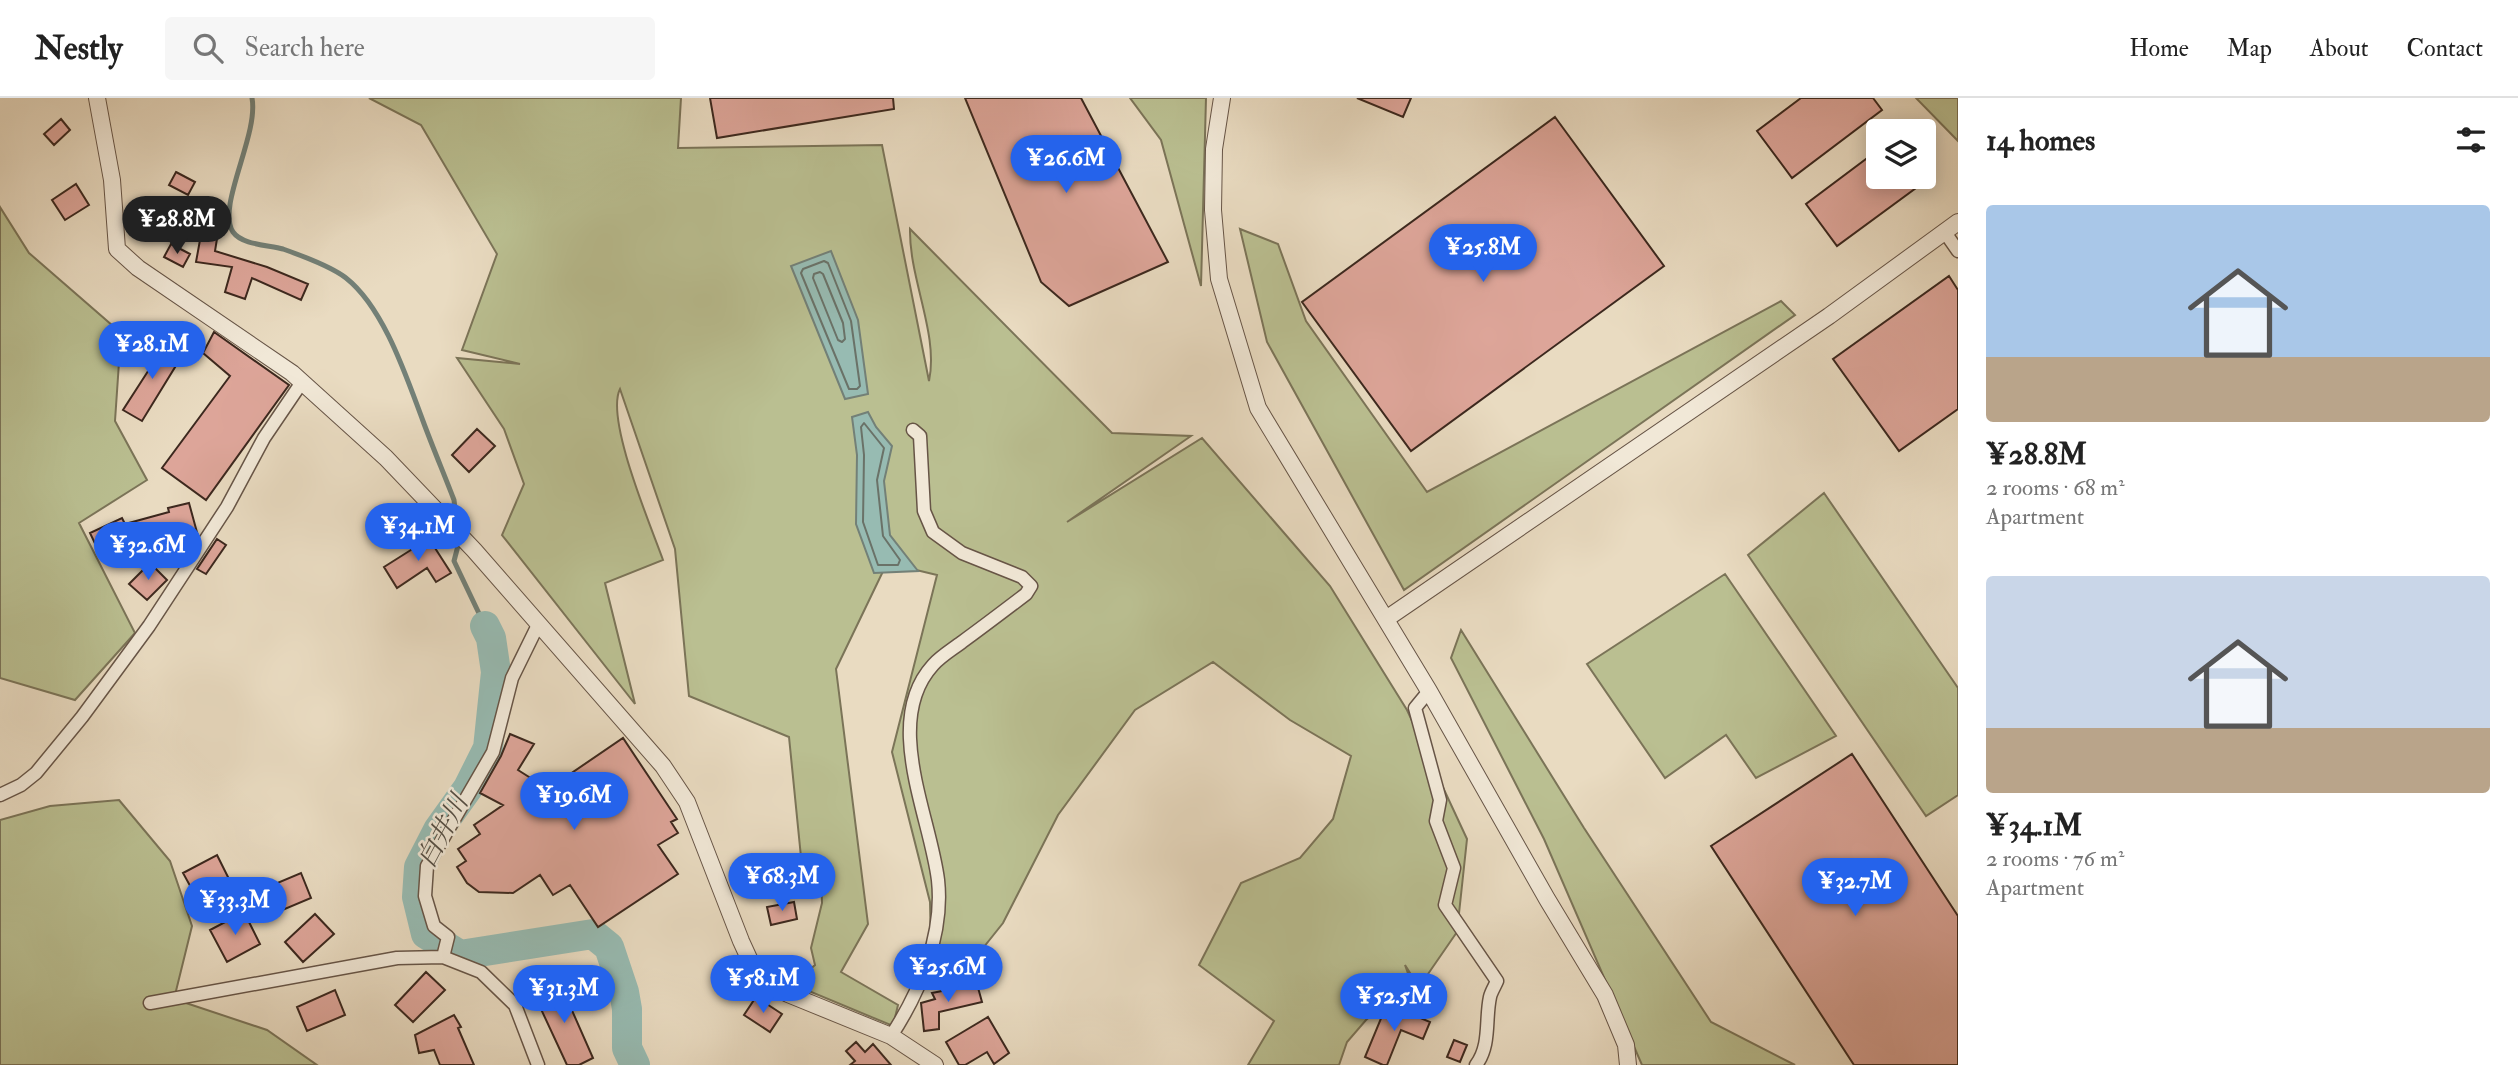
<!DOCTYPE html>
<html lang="en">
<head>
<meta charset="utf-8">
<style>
  :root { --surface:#fff; --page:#f6f6f6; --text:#222; --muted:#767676; --line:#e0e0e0; --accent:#2563eb }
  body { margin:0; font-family:"IM FELL Double Pica","Noto Serif JP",serif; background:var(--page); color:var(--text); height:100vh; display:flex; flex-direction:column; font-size:26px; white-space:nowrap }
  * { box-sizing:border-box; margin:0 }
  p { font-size:23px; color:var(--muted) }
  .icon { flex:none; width:38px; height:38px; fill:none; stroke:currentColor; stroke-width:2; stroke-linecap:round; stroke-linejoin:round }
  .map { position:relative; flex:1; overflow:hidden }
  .sheet { display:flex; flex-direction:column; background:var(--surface); width:560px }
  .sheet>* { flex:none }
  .fabs { position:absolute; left:1866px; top:21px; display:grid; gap:14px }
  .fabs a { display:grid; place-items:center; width:70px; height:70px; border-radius:7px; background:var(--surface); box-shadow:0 4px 18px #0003; font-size:35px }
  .price { position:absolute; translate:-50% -60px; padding:0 16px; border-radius:24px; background:var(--accent); color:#fff; font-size:23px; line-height:46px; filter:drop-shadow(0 2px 4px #0008) }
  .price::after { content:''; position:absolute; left:50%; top:42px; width:21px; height:16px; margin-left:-10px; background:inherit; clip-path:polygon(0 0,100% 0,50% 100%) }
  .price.selected { background:#222; color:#fff }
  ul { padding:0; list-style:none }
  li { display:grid; align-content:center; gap:14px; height:371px; padding:0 28px }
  li span { display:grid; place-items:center; height:217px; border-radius:7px; color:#555 }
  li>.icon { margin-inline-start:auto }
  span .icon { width:126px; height:126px; fill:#fffc; stroke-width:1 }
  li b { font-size:30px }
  h2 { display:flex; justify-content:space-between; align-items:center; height:84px; padding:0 28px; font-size:30px }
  header { display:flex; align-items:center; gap:42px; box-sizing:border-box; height:98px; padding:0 35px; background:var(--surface); border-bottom:2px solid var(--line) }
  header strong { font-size:33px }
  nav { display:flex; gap:38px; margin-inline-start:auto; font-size:24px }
  .search { width:490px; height:63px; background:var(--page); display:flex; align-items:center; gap:18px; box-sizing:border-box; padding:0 24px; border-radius:7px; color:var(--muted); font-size:26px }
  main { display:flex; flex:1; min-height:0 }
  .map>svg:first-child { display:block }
</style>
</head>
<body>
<header>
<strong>Nestly</strong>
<div class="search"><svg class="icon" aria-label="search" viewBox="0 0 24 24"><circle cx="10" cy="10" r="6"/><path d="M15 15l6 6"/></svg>Search here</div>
<nav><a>Home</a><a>Map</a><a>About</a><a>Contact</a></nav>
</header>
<main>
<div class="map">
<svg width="1958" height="967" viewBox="0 0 1958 967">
  <rect width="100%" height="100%" fill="#e9dbc1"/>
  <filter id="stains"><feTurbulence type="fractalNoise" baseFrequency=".00286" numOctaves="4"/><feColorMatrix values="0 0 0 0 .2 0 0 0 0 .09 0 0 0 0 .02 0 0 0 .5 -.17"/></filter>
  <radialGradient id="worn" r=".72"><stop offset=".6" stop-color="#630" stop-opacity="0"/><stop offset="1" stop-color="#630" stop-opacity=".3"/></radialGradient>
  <path fill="#babf91" stroke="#7b7458" stroke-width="2" d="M 369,0 L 681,0 L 678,50 L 882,47 L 929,283 C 939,236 909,181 910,131 L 1112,335 L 1191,338 L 1067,424 L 1202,340 L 1330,488 L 1407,612 L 1467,741 L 1457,834 L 1419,889 L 1405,867 L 1416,898 L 1394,898 L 1366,922 L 1347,944 L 1339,967 L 1248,967 L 1274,923 L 1199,867 L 1241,785 L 1300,760 L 1333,721 L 1351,658 L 1290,622 L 1213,564 L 1135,612 L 1058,717 L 1003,825 L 951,890 L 920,891 L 931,851 L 930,804 L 892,654 L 937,477 L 887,465 L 836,571 L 868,826 L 841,874 L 898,907 L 893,928 L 792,886 L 815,867 L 811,850 L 822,805 L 821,777 L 802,769 L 789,639 L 689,598 L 675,451 L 620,291 C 605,321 651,428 663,462 L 605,485 L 635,606 L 502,437 L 524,386 L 504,331 L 457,260 L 520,266 L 462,252 L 497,156 L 421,27 Z
    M 1130,0 L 1206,0 L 1201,188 L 1161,42 Z
    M 1916,0 L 1958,0 L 1958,43 Z
    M 0,109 L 29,155 L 121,235 L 115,323 L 147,382 L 79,425 L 135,535 L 75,602 L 0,580 Z
    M 1240,131 L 1278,146 L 1306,223 L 1427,394 L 1781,203 L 1795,217 L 1404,492 L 1267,244 Z
    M 1824,395 L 1958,590 L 1958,697 L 1926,718 L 1748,457 Z
    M 1725,476 L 1836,638 L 1756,680 L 1726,637 L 1665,680 L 1587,566 Z
    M 1461,532 L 1584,730 L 1711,924 L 1795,967 L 1642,967 L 1544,741 L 1451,560 Z
    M 119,702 L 170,763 L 192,828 L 174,901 L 267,932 L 317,967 L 0,967 L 0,722 L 50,708 Z"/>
  <path fill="#97bbb2" stroke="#738077" stroke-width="2" d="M 831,153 L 858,222 L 868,296 L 845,301 L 791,168 Z
    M 868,314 L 876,329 L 892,348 L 884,383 L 890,437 L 918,473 L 874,475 L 856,426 L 857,357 L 852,319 Z"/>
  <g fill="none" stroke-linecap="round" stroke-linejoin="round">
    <path stroke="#6a7268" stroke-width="2" d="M 824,163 L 828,165 L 851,223 L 860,288 L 857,291 L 849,291 L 801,175 L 803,171 Z
      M 820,174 L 823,176 L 843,225 L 845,241 L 842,244 L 838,242 L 813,180 L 814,176 Z
      M 864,325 L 884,350 L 877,382 L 883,438 L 900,462 L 898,467 L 878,467 L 863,424 L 864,357 L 861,329 Z"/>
    <path stroke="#738077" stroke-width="5" d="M 252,0 C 259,37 216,109 233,134 C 242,147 269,147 283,151 C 300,157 332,169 346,180 C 384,210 406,278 423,323 C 433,350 444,376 454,402 L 457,427
      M 459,444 L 454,463 L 485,528"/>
    <path stroke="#97bbb2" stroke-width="30" d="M 485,528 L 491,540 L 496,574 L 488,650 L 468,690 L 438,732 L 419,769 L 417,799 L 426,836 L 460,857 L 593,836 L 609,849 L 624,894 L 627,911 L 627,950 L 635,967"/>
  </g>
  <path fill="#dda599" stroke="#3c281e" stroke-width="2" d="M 710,0 L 893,0 L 894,11 L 717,40 Z
    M 965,0 L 1081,0 L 1168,164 L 1069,208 L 1041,184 Z
    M 1357,0 L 1411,0 L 1403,19 Z
    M 1801,0 L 1873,0 L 1882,12 L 1792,80 L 1757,33 Z
    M 1555,19 L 1664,168 L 1411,353 L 1302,204 Z
    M 61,21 L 70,32 L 54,47 L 44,36 Z
    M 1878,52 L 1878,79 L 1931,79 L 1837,148 L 1806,106 Z
    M 176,74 L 195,84 L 188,97 L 169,87 Z
    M 76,86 L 89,107 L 65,122 L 52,102 Z
    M 204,120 L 220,122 L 215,153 L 267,169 L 308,186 L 301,202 L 252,180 L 245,201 L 225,194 L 232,169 L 196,164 Z
    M 171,146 L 190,156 L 183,169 L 164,159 Z
    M 1949,178 L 1958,192 L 1958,311 L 1899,353 L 1833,261 Z
    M 214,234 L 289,287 L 206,402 L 162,370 L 230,278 L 203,255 Z
    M 152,245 L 180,261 L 142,323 L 123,312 L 152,267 L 142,262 Z
    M 477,331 L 495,348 L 469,374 L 452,357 Z
    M 189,405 L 198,438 L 168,447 L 169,450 L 148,456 L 142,434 L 99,454 L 90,435 L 122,420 L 125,426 L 169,414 L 168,410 Z
    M 426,436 L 451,475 L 436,484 L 427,470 L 397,490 L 384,469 L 414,450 L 411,445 Z
    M 217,441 L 226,447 L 206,476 L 197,471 Z
    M 150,465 L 167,482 L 147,502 L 129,486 Z
    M 510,636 L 534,646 L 518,672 L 548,691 L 623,640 L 677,721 L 671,724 L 678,735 L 658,747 L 678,776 L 598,829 L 570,787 L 553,797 L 540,777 L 513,795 L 479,794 L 467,785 L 457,769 L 466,763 L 458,751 L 480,736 L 474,727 L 503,707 L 480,695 L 501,658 Z
    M 1852,656 L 1958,818 L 1958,967 L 1854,967 L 1711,748 Z
    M 217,757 L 233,789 L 200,806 L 183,775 Z
    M 301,775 L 311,800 L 273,816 L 263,791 Z
    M 794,804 L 797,821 L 771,827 L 767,809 Z
    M 244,814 L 260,846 L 227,864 L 210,832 Z
    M 315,816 L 334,836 L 303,864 L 285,844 Z
    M 426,874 L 445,892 L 413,924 L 395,907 Z
    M 559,883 L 593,960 L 579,967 L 567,967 L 534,896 Z
    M 977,886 L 982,904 L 939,914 L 939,931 L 924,933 L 921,905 L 935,901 L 932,895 Z
    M 335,892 L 345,917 L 307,933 L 297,909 Z
    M 756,899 L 782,916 L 770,934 L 744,917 Z
    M 1387,906 L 1430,924 L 1423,941 L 1401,932 L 1387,967 L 1383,967 L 1365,959 Z
    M 454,917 L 461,929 L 458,930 L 474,967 L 440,967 L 434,952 L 419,955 L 415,937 Z
    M 988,919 L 1009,955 L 994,966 L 987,954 L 965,967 L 959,967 L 946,944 Z
    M 1454,942 L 1467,947 L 1460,964 L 1447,959 Z
    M 856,944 L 865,954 L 873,946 L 891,967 L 850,967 L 855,963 L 846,953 Z"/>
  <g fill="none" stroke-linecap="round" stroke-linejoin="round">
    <defs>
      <path id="minor" d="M 1944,133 L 1958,153
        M 1429,593 L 1415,610 L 1440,702 L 1436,723 L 1454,770 L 1445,807 L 1497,883 C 1495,888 1491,894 1490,899 C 1485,922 1491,947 1476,967
        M 0,697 L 21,687 L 36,675 L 82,619 L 149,528 L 227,409 L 264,340 L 302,284
        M 443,859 L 448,839 L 434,828 L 425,798 L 427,768 L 493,654 L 512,580 L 538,527
        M 150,905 L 397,860 L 443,859 L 481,874 L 515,907 L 538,967
        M 891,938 C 920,894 944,836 938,782 C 930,717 882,623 933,567 C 941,558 953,551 962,544 C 984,528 1005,512 1026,496 L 1031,488 L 1022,479 L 962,455 L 933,434 L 924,413 L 920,338 L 913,332"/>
      <path id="tertiary" d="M 97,0 L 112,82 L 117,151 L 138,170 L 292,275 L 386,360 L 474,452 L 663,668 L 687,704 L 741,843 L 752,867 L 765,882 L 788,896 L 891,938 L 935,967
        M 1222,0 L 1214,51 L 1213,112 L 1219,181 L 1258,310 L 1429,593 L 1547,801 L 1605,897 L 1626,947 L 1628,967
        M 1386,521 L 1829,218 L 1958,124"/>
    </defs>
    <use href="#minor" stroke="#675547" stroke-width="15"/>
    <use href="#tertiary" stroke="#675547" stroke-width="18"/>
    <use href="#minor" stroke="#f1e8d7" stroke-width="12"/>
    <use href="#tertiary" stroke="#f1e8d7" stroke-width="16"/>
  </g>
  <g text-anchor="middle" stroke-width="5" stroke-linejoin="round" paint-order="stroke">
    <g font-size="26" font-style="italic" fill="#534d43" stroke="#f1e8d7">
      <text transform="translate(442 733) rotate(-62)" y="9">白井川</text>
    </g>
  </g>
  <rect width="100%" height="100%" filter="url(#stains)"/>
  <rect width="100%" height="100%" fill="url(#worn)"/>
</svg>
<div class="fabs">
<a><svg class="icon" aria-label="layers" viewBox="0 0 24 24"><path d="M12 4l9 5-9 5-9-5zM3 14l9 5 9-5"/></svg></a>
</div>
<b class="price" style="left:1066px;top:97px">¥26.6M</b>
<b class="price selected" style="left:177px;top:158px">¥28.8M</b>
<b class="price" style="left:1483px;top:186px">¥25.8M</b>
<b class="price" style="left:152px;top:283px">¥28.1M</b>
<b class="price" style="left:418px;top:465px">¥34.1M</b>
<b class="price" style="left:148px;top:484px">¥32.6M</b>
<b class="price" style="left:574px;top:734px">¥19.6M</b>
<b class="price" style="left:782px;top:815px">¥68.3M</b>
<b class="price" style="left:1855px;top:820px">¥32.7M</b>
<b class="price" style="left:235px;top:839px">¥33.3M</b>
<b class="price" style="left:948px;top:906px">¥25.6M</b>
<b class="price" style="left:763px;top:917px">¥58.1M</b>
<b class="price" style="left:564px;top:927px">¥31.3M</b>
<b class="price" style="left:1394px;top:935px">¥52.5M</b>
</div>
<section class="sheet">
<h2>14 homes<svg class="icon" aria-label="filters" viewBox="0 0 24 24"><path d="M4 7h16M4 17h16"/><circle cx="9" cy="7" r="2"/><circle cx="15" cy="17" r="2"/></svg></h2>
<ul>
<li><span style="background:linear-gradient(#a9c7e8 70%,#b9a48a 0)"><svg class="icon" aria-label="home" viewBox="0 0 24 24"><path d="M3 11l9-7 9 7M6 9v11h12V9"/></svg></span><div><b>¥28.8M</b><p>2 rooms · 68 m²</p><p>Apartment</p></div></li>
<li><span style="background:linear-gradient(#c9d6e8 70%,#b9a48a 0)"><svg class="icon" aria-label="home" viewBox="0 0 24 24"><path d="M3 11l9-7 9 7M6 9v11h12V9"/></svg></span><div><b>¥34.1M</b><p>2 rooms · 76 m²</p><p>Apartment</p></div></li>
</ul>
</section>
</main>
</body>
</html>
